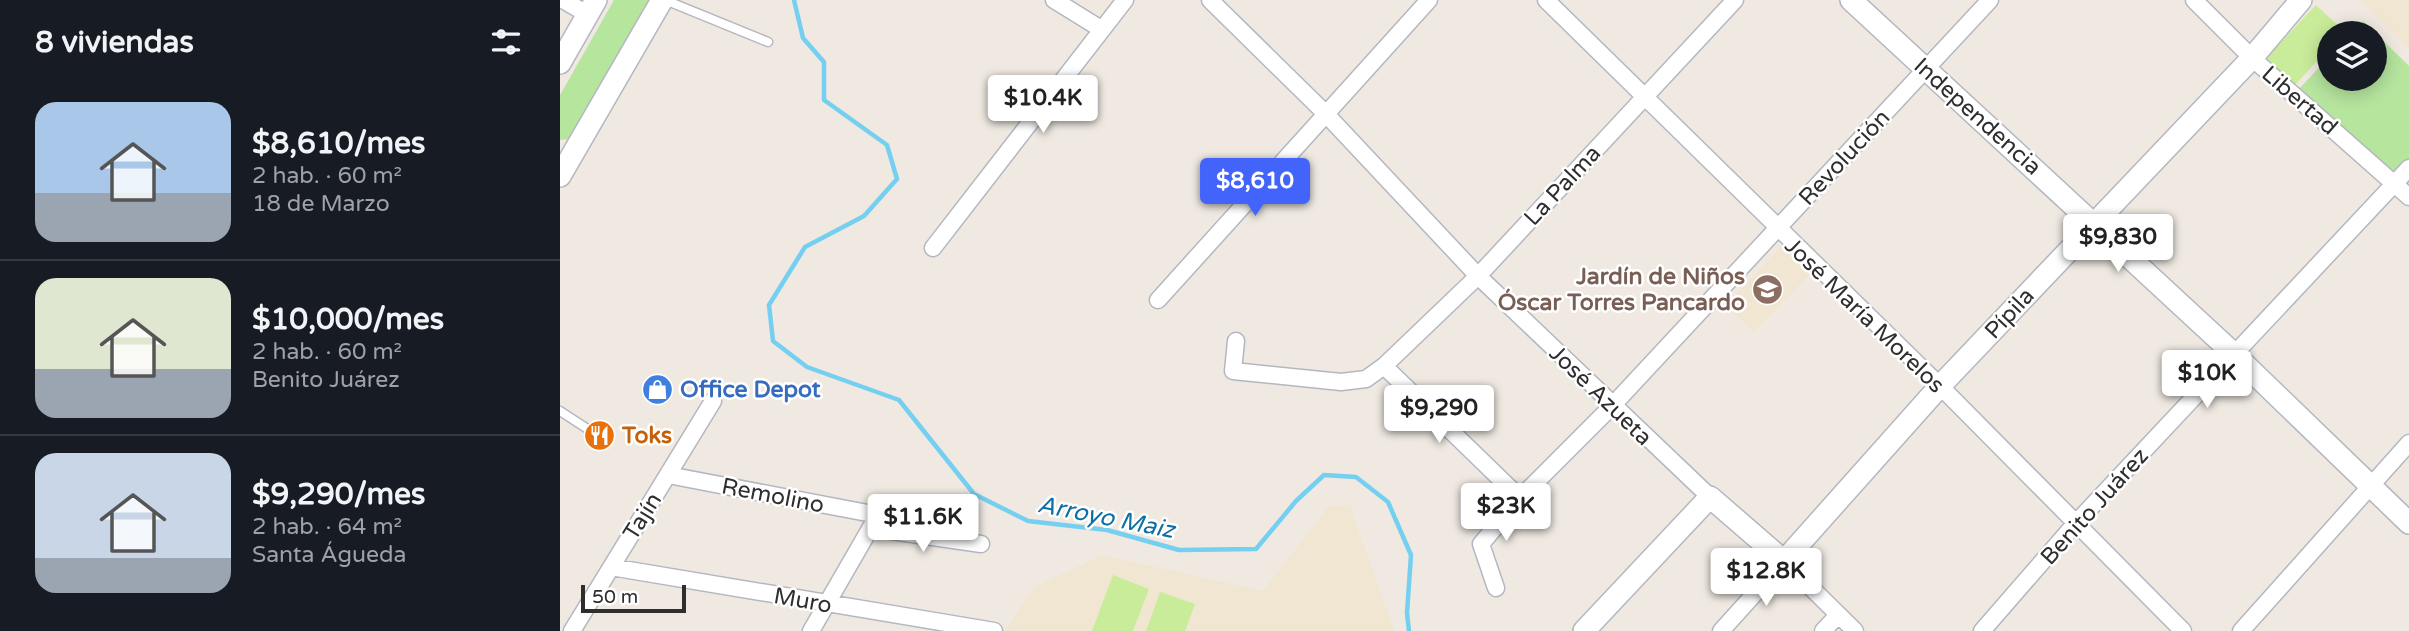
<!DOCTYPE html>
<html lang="es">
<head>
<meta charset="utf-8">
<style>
  :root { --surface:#171b24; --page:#242831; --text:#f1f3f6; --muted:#9ea1a6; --line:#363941; --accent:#4264fb }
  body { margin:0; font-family:"Varela Round",sans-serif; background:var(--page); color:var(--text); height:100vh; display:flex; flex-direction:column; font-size:26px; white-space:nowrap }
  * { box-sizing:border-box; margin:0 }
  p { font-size:23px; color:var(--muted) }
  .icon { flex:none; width:38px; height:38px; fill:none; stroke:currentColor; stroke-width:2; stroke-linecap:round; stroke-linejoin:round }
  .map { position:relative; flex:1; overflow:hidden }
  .panel { display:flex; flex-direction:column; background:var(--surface); width:560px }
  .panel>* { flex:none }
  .fabs { position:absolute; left:1757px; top:21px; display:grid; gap:14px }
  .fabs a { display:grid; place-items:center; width:70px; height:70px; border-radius:50%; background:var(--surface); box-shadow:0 4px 18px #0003; font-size:35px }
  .scale { position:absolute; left:21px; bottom:18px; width:105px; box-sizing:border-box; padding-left:7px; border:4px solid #2e2e2e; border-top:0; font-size:19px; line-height:24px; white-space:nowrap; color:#2e2e2e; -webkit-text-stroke:5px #fff; paint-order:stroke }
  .price { position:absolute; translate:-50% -60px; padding:0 16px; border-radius:7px; background:#fff; color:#222; font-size:23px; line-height:46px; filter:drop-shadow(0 2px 4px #0008) }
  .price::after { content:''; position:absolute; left:50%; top:42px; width:21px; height:16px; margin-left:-10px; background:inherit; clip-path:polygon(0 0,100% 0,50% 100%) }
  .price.selected { background:var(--accent); color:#fff }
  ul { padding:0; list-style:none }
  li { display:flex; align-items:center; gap:21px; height:175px; padding:0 35px }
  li+li { border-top:2px solid var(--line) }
  li span { display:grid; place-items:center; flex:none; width:196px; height:140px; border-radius:21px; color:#555 }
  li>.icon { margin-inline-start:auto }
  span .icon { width:84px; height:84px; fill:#fffc; stroke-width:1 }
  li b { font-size:30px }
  h2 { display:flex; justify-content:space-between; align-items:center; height:84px; padding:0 35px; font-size:30px }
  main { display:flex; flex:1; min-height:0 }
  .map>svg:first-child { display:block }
</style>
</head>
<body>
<main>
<section class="panel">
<h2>8 viviendas<svg class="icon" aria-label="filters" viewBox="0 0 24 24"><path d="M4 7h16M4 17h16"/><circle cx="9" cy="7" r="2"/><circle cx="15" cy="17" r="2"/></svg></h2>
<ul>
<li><span style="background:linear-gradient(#a9c7e8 65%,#9aa5b1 0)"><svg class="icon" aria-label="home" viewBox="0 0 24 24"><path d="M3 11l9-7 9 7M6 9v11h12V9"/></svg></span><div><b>$8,610/mes</b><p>2 hab. · 60 m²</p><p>18 de Marzo</p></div></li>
<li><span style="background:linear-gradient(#dfe7d0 65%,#9aa5b1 0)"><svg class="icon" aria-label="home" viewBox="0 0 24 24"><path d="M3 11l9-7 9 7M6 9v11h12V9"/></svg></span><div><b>$10,000/mes</b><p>2 hab. · 60 m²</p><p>Benito Juárez</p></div></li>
<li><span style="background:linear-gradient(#c9d6e8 75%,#9aa5b1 0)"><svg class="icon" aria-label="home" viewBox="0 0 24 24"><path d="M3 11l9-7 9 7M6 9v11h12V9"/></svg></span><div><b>$9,290/mes</b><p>2 hab. · 64 m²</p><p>Santa Águeda</p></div></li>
</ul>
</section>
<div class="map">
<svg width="1849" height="631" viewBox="0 0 1849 631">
  <rect width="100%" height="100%" fill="#efe9e1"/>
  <path fill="#f0e6d1" d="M 1800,0 L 1849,0 L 1849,49 Z
    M 1220,247 L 1250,274 L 1194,332 L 1166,305 Z
    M 769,506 L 790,506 L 834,631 L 445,631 L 473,588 L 542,555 L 703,591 Z"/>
  <path fill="#b6e59e" d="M 54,0 L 94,0 L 11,139 L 0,140 L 0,95 Z
    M 1803,21 L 1849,66 L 1849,159 L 1834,176 L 1739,89 L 1769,57 L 1769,79 L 1815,79 L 1815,33 L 1791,33 Z"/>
  <path fill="#c9ec9a" d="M 1756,5 L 1785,32 L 1769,33 L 1769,48 L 1734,86 L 1705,59 Z
    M 553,575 L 589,589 L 573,631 L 532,631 Z
    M 600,592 L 635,604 L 625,631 L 586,631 Z"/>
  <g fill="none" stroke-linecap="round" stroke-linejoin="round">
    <path stroke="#75cff0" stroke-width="4.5" d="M 234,0 L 243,38 L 264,62 L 264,100 L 327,145 L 337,179 L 304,216 L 245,247 L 209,305 L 213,341 L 247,367 L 339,400 L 414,494 L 468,521 L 547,530 L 619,550 L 696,549 L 736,501 L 764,475 L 796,477 L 828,502 L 851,555 L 847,613 L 849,631"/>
    <defs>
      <path id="service" d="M 105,0 L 208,42
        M 0,411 L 40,437"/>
      <path id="minor" d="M 3,0 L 27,14
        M 494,0 L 541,29
        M 650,0 L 765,113 L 918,276 L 1150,497
        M 986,0 L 1380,386 L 1623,631
        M 1634,0 L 1692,58 L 1849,197
        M 373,248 L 565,0
        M 598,300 L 869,0
        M 676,341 L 673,371 L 781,382 L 806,379 L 824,366 L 918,276 L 1175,0
        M 824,366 L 960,498
        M 108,475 L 318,515 L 251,631
        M 311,528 L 421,544
        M 51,567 L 434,631
        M 936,588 L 921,544 L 960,498 L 1052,406 L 1430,0
        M 12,631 L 153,401
        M 1161,631 L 1224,561 L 1295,631
        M 1263,631 L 1278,615
        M 1422,631 L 1515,524 L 1849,168
        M 1681,631 L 1849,443"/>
      <path id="secondary" d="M 1291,0 L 1674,354 L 1849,523
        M 0,63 L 36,0
        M 0,176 L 102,0
        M 1024,631 L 1150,497 L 1224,561 L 1380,386 L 1692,58 L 1741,0"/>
    </defs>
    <use href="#service" stroke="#b4b7c1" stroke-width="11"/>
    <use href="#minor" stroke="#b4b7c1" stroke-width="19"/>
    <use href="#secondary" stroke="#b4b7c1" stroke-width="24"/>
    <use href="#service" stroke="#fff" stroke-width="8"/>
    <use href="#minor" stroke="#fff" stroke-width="16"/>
    <use href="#secondary" stroke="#fff" stroke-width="21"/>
  </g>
  <defs>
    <symbol id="school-disc" viewBox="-11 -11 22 22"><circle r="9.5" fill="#8d6e63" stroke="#fff"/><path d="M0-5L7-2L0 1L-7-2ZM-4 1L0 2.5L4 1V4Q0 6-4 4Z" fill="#fff"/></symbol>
    <symbol id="shop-disc" viewBox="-11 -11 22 22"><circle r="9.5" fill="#3f7fe0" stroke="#fff"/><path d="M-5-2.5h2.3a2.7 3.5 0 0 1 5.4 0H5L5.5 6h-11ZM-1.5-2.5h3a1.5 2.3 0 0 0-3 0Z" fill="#fff"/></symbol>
    <symbol id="restaurant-disc" viewBox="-11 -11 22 22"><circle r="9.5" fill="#e8710a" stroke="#fff"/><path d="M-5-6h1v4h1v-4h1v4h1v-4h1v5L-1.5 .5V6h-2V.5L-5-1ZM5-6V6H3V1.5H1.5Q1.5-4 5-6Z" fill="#fff"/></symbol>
  </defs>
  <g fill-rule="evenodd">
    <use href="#school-disc" x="1190" y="272" width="35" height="35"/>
    <use href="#shop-disc" x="80" y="372" width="35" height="35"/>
    <use href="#restaurant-disc" x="22" y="418" width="35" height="35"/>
  </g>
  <g text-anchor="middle" stroke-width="5" stroke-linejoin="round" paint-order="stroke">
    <g font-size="23" fill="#2e2e2e" stroke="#fff">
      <text transform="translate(1740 100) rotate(41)" y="8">Libertad</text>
      <text transform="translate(1418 116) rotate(42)" y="8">Independencia</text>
      <text transform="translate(1284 157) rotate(-47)" y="8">Revolución</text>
      <text transform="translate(1002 185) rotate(-47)" y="8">La Palma</text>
      <text transform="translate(1449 313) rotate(-47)" y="8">Pípila</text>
      <text transform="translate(1305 315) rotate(44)" y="8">José María Morelos</text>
      <text transform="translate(1041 395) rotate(44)" y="8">José Azueta</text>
      <text transform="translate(213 495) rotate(11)" y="8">Remolino</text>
      <text transform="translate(1534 506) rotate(-48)" y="8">Benito Juárez</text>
      <text transform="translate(82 516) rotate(-58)" y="8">Tajín</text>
      <text transform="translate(243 600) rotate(10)" y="8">Muro</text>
    </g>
    <g font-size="23" font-weight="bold" fill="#785e54" stroke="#fff" text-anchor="end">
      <text x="1185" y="284">Jardín de Niños<tspan x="1185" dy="26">Óscar Torres Pancardo</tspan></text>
    </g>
    <g font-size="23" font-weight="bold" fill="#366cbe" stroke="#fff" text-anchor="start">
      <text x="120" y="397">Office Depot</text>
    </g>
    <g font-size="23" font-weight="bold" fill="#c56008" stroke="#fff" text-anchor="start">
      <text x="62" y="443">Toks</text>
    </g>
    <g font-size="24" font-style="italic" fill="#0d6fa3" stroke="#fff">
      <text transform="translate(546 517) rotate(11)" y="8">Arroyo Maiz</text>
    </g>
  </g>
</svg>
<div class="fabs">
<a><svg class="icon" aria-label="layers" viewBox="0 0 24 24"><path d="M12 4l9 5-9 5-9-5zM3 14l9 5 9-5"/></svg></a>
</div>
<div class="scale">50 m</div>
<b class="price" style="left:483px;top:135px">$10.4K</b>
<b class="price selected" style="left:695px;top:218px">$8,610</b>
<b class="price" style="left:1558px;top:274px">$9,830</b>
<b class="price" style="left:1647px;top:410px">$10K</b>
<b class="price" style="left:879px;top:445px">$9,290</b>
<b class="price" style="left:946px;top:543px">$23K</b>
<b class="price" style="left:363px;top:554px">$11.6K</b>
<b class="price" style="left:1206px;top:608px">$12.8K</b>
</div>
</main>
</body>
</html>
